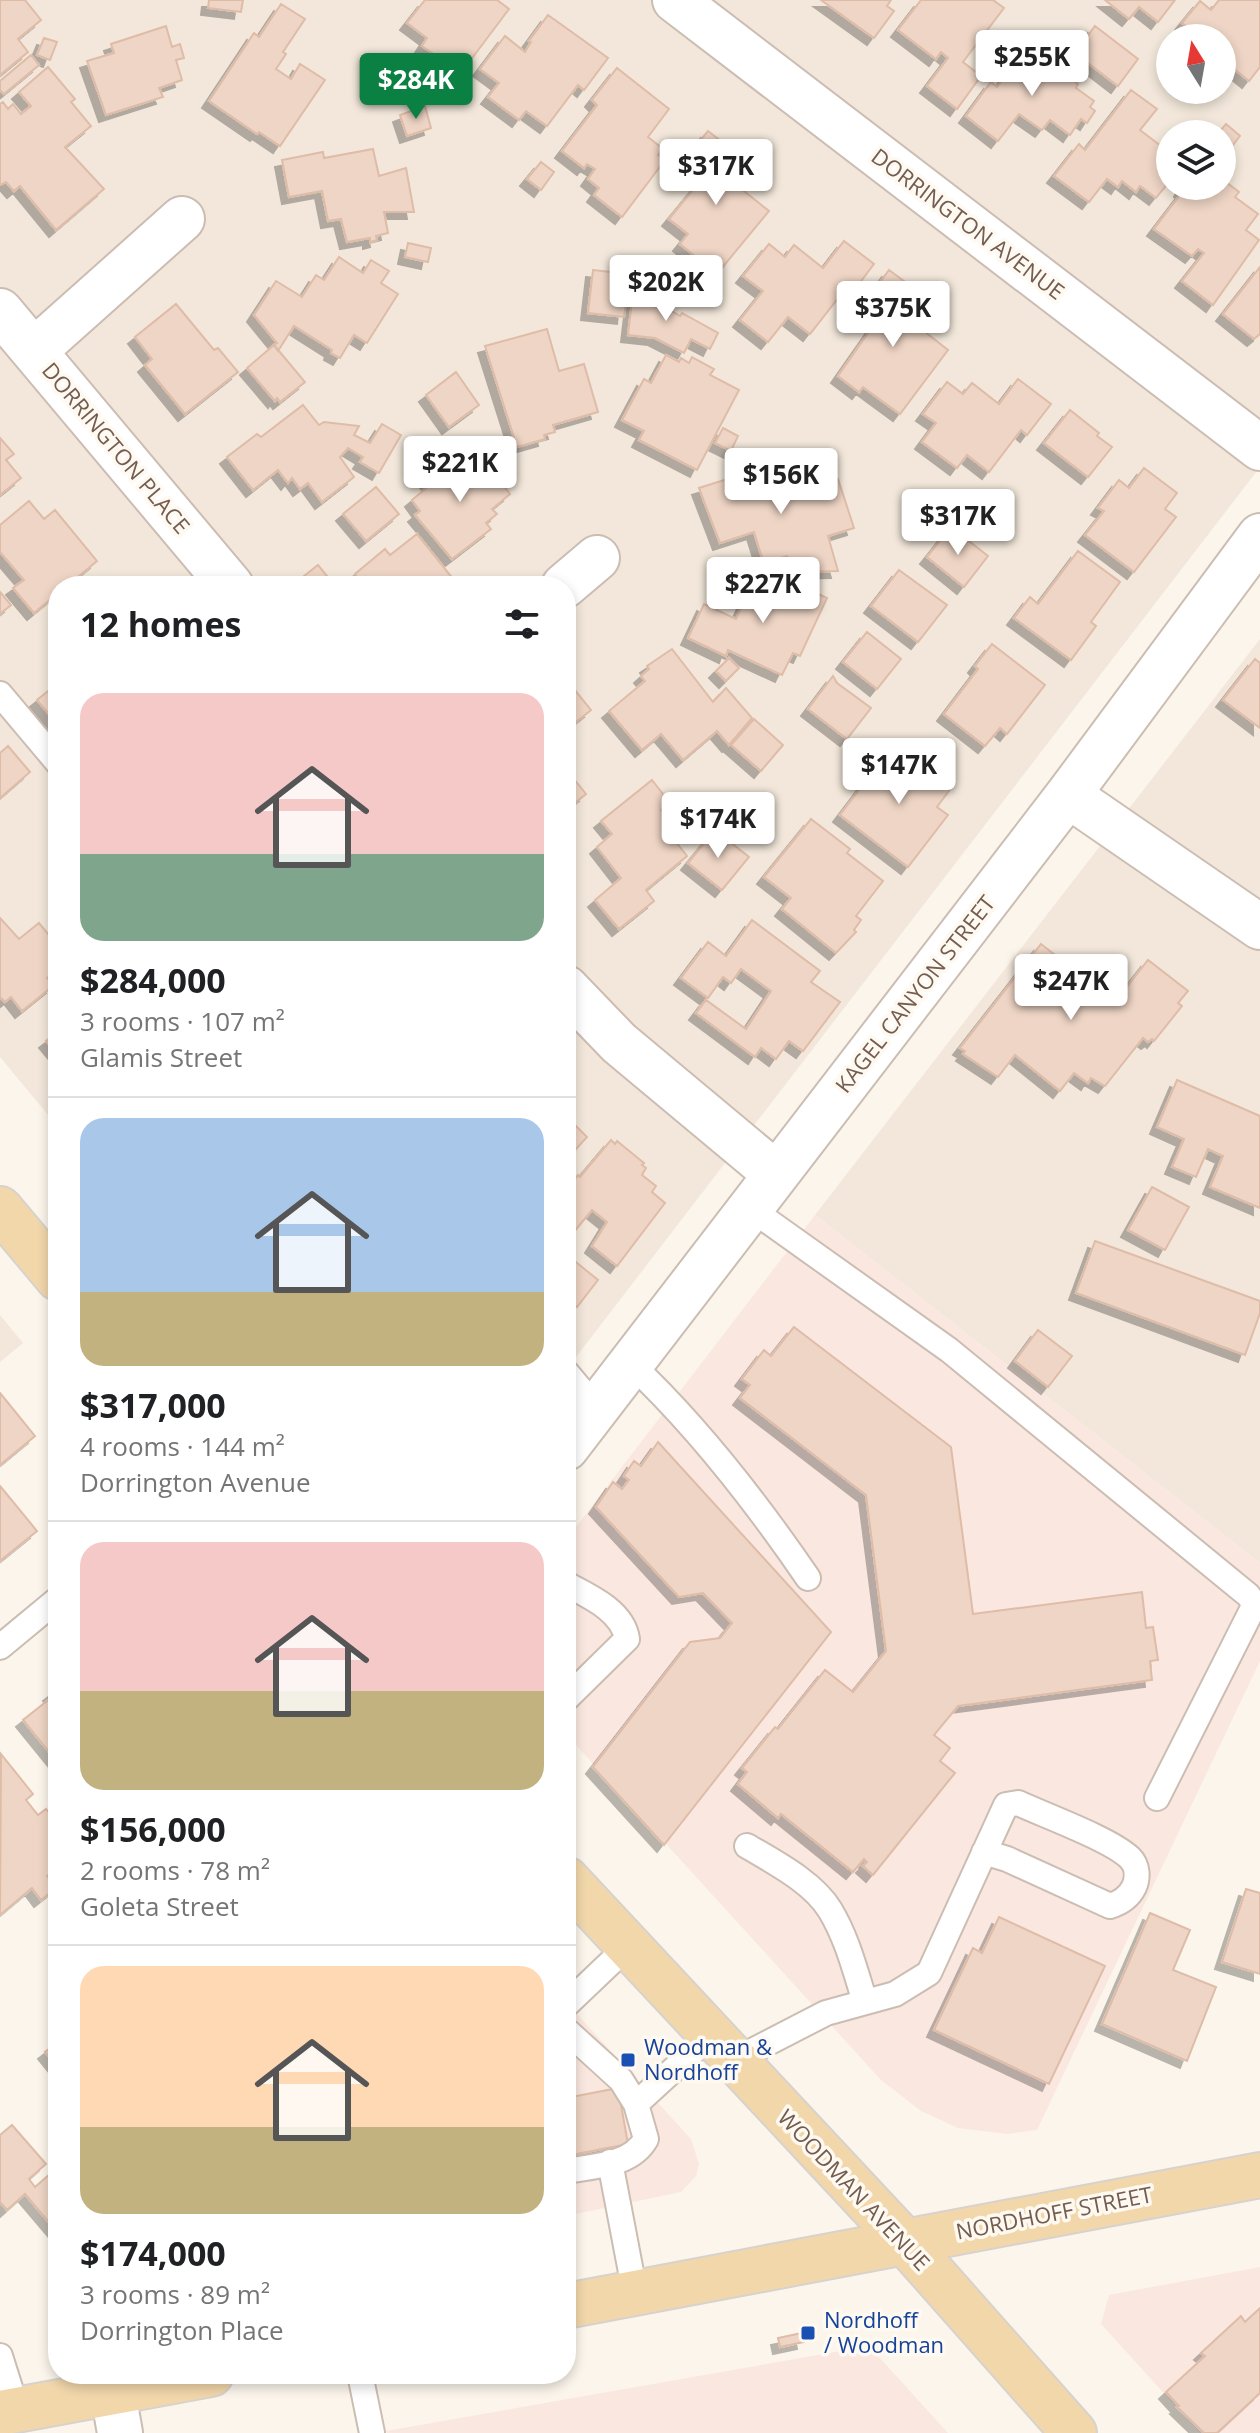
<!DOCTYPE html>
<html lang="en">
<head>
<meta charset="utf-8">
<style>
  :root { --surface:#fff; --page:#f2f2f2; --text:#202124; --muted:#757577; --line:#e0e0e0; --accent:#0b8043 }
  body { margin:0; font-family:"Open Sans",sans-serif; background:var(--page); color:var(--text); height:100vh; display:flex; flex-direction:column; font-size:30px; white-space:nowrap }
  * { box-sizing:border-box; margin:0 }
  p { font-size:26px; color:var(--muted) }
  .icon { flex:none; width:44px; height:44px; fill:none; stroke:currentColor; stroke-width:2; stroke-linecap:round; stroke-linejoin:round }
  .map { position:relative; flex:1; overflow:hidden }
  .drawer { position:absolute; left:48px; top:576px; width:528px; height:1808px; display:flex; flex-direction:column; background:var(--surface); border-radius:32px; box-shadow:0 4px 12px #0003 }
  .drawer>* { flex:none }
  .needle { width:52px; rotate:349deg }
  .tools { position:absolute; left:1156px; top:24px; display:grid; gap:16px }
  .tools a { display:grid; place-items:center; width:80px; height:80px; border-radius:50%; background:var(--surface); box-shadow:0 4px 12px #0003; font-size:40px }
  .price { position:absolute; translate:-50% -68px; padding:0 18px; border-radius:8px; background:#fff; color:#222; font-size:26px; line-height:52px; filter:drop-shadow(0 2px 4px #0008) }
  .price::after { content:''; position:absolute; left:50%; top:48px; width:24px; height:18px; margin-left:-12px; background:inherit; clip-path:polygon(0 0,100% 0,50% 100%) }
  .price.current { background:var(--accent); color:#fff }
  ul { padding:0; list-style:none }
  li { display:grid; align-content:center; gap:16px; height:424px; padding:0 32px }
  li+li { border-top:2px solid var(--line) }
  li span { display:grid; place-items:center; height:248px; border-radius:24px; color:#555 }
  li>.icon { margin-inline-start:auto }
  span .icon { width:144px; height:144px; fill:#fffc; stroke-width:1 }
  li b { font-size:34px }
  h2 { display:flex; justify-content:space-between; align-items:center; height:96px; padding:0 32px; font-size:34px }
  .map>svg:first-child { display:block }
</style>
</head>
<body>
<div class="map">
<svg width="1260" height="2433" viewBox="0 0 1260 2433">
  <defs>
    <filter id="shadow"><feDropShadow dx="-7" dy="7" stdDeviation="0" flood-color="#0004"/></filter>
  </defs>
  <rect width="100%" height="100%" fill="#fbf5eb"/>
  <path fill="#f2e7da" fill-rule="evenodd" d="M 0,0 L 1260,0 L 1260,467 L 566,1370 L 566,586 L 58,586 L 58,1127 L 0,1057 ZM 1170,38 L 1222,38 L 1222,90 L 1170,90 ZM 1170,134 L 1222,134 L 1222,186 L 1170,186 Z
    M 1260,639 L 1260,1563 L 815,1215 Z
    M 0,1315 L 23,1343 L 0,1362 Z"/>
  <path fill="#fae8e0" d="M 815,1215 L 1260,1563 L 1260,1661 L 1037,2130 L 1007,2134 L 958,2128 L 921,2111 L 881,2080 L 566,1734 L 566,1540 Z
    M 566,2002 L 691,2139 L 699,2164 L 696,2176 L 681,2192 L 566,2216 Z
    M 1260,2267 L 1260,2433 L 1200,2433 L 1101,2324 L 1109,2295 Z
    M 869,2346 L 948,2433 L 387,2433 L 386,2431 Z"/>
  <path fill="#eed5c5" stroke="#dfbca7" stroke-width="2" filter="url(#shadow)" d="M 0,0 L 25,0 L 41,20 L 18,39 L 28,52 L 0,75 Z
    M 209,0 L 243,0 L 241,12 L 208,8 Z
    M 425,0 L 497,0 L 509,9 L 461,73 L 422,46 L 427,38 L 407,23 Z
    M 821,0 L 891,0 L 887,6 L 894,11 L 874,38 Z
    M 921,0 L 993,0 L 1004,8 L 963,62 L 981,76 L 957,109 L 927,86 L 948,58 L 941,52 L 936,59 L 898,30 Z
    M 1105,0 L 1175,0 L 1158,22 L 1139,7 L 1129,19 Z
    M 1219,0 L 1260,0 L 1260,67 L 1249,81 L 1222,59 L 1222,38 L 1192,38 L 1194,33 L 1182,23 L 1200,1 L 1211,10 Z
    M 281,4 L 305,19 L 283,52 L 286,54 L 276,69 L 291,79 L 300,64 L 325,80 L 280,146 L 259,132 L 257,134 L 209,101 L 254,33 L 259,37 Z
    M 548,15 L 608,58 L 584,90 L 578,85 L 547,126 L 526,111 L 519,120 L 488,97 L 499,83 L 480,69 L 505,36 L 525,52 L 531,42 L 529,41 Z
    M 166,26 L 172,47 L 180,44 L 184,58 L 176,60 L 182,80 L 159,88 L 163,97 L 106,115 L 87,61 L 114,53 L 111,44 Z
    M 1095,26 L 1138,59 L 1118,86 L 1075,53 Z
    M 44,38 L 57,42 L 50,60 L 37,55 Z
    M 1028,46 L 1078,84 L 1076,88 L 1094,101 L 1090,107 L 1095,111 L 1087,123 L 1081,119 L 1070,135 L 1050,120 L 1042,130 L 1019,114 L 998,141 L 966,116 L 991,82 L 997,87 Z
    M 31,55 L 39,65 L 4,94 L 0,90 L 0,81 Z
    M 48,67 L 75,99 L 71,102 L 91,126 L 65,147 L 104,189 L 56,230 L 20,186 L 14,191 L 6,182 L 0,185 L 0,104 L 3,102 L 8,109 L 13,104 L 21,114 L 31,106 L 19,92 Z
    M 617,68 L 669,109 L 648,137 L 663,149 L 658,155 L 665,160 L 622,217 L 594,195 L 599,188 L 588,179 L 595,169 L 587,164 L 584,168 L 562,151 L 597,105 L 592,100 Z
    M 1131,90 L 1157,109 L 1140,130 L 1165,149 L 1163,151 L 1170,156 L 1170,181 L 1156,198 L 1140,186 L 1136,192 L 1122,181 L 1118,187 L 1107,179 L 1089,202 L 1054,176 L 1079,144 L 1085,150 Z
    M 425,106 L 431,128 L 407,136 L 400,115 Z
    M 1226,124 L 1240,136 L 1222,159 L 1222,134 L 1218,134 Z
    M 708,131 L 739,155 L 718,181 L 725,187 L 730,180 L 769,211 L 717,274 L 680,244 L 688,234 L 669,219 L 702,179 L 682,163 Z
    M 373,149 L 379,176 L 406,168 L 414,212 L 384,212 L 388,233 L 376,236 L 377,240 L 370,242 L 370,238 L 347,242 L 341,219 L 328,221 L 322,191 L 289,197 L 282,160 L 323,152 L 324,158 Z
    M 541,162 L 554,172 L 541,190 L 527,179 Z
    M 1222,179 L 1239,192 L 1235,197 L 1258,214 L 1246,230 L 1259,240 L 1213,305 L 1182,281 L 1204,253 L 1198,249 L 1192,256 L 1154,229 L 1183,191 L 1181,190 L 1183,186 L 1222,186 Z
    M 844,241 L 874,264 L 849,297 L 843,292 L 810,334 L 788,317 L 768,342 L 740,320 L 763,291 L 743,276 L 769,244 L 785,257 L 794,245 L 823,268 Z
    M 408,243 L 431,248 L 428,262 L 405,257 Z
    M 339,257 L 363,273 L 371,260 L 389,271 L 381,283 L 398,294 L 367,343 L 354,335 L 340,358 L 331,353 L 332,350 L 294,326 L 278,351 L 274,345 L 277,343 L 254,315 L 276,281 L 302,297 L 316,275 L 324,280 Z
    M 1260,267 L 1260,334 L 1254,339 L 1223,314 Z
    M 593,270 L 629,274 L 624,317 L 588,313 Z
    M 889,270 L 920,293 L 899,321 L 906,327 L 911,321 L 948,350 L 900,414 L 863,387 L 859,392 L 838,376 L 880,316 L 864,304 Z
    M 633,293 L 671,297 L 670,310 L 680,316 L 682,313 L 718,333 L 710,349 L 691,339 L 684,353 L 655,338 L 628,335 Z
    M 176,304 L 214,350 L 218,348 L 238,372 L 185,414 L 145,365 L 152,359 L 135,337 Z
    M 547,329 L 559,371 L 584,364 L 598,412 L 553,425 L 555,432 L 544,435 L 545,439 L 517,447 L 485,346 Z
    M 274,345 L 305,382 L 280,402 L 277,398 L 275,401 L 247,368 Z
    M 666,355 L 679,362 L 681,358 L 689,363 L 692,357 L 714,369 L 710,375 L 739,390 L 697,470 L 639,440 L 644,431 L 622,420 L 644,379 L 651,383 Z
    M 456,372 L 479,405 L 449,427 L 426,395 Z
    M 1018,379 L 1051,404 L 1027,435 L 1021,430 L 989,472 L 967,455 L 957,468 L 922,442 L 936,423 L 923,414 L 947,382 L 963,394 L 972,383 L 999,404 Z
    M 303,405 L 319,425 L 324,422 L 359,426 L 354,435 L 370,443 L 382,424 L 401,435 L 379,473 L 360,462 L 363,457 L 348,448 L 340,457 L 354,477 L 322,502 L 308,483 L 300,489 L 292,478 L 288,483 L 278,470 L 253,490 L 227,457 L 257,434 L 261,437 Z
    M 1070,410 L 1099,433 L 1097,436 L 1112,447 L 1088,477 L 1044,443 Z
    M 723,428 L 738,436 L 731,451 L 715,443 Z
    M 0,438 L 14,454 L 6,460 L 21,478 L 0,495 Z
    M 479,457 L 491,470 L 495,466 L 501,474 L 497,477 L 510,494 L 492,509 L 497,514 L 486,523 L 491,529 L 452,559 L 415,515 L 420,511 L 412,500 L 430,485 L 424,477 L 446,459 L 459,474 Z
    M 805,464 L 812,488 L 838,479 L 854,528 L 828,536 L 838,571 L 792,572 L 787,556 L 764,564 L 754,532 L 720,543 L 699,488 L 737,476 L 738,481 L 787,465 L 788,470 Z
    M 1144,468 L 1177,493 L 1165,509 L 1176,517 L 1134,572 L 1085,535 L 1104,511 L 1098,508 L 1119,480 L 1129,488 Z
    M 376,487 L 399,514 L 366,541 L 343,514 Z
    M 29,501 L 44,519 L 55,510 L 97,561 L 67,586 L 58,586 L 58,593 L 34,613 L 13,588 L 24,580 L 0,552 L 0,525 Z
    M 951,527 L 988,556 L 964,587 L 927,557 Z
    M 417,534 L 454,580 L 447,586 L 359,586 L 362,584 L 355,574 L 385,549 L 390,555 Z
    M 1078,551 L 1120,582 L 1091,622 L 1096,626 L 1071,660 L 1014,618 L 1030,597 L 1038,604 Z
    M 318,565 L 335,586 L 336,586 L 302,586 L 298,581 Z
    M 899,570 L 947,605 L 918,642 L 871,606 Z
    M 779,576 L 827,598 L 800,656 L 793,653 L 782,675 L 728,650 L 726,656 L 688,638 L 704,604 L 736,619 L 753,583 L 771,591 Z
    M 102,578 L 109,586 L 92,586 Z
    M 0,592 L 11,605 L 0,614 Z
    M 867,632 L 901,659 L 877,689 L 843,662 Z
    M 992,644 L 1045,685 L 1007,734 L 1000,728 L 985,746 L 944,714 L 978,669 L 975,666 Z
    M 672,649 L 713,702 L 726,688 L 752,718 L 729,745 L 717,731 L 683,760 L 661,734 L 642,750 L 609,711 L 645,681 L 641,676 L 649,669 L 647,666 Z
    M 729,658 L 739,668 L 726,681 L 716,671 Z
    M 1255,659 L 1260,663 L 1260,728 L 1223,700 Z
    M 833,676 L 837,683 L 871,708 L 847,739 L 808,709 Z
    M 566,679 L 591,710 L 566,730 Z
    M 58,683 L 58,725 L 37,700 Z
    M 754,719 L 783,745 L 761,771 L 731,745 Z
    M 894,744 L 951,788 L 937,807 L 948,815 L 908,867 L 840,815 Z
    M 8,746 L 30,772 L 0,798 L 0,753 Z
    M 566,769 L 586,794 L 566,810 Z
    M 652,780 L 670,803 L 661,810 L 673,827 L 668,832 L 687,856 L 646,890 L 654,901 L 619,929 L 595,900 L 621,878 L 597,847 L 612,834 L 601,821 Z
    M 811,819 L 850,849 L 847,853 L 883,881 L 856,916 L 861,920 L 854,930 L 856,932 L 836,953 L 782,909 L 791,898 L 764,877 Z
    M 715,830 L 749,857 L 722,890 L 688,863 Z
    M 0,918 L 19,939 L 39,923 L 58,946 L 58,968 L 47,978 L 53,986 L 22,1011 L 11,997 L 5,1002 L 0,997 Z
    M 752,920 L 820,971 L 811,982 L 840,1002 L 803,1051 L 789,1041 L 776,1059 L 761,1048 L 755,1057 L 696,1013 L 706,1000 L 746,1029 L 771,991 L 741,969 L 731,983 L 723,977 L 708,998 L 681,978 L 708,942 L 726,956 Z
    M 1041,944 L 1115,1002 L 1148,960 L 1188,991 L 1178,1003 L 1182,1006 L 1154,1041 L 1152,1039 L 1148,1042 L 1143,1038 L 1105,1086 L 1091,1078 L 1088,1083 L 1074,1073 L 1060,1091 L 1015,1055 L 998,1077 L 963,1054 L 965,1051 L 960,1048 Z
    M 58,1032 L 58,1055 L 46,1041 Z
    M 1177,1080 L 1260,1116 L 1260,1208 L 1210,1187 L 1223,1156 L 1208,1149 L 1196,1177 L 1172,1167 L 1184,1139 L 1157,1127 Z
    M 566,1102 L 575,1111 L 568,1118 L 587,1137 L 566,1160 Z
    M 611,1140 L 615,1144 L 617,1141 L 644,1163 L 642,1165 L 646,1168 L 642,1175 L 656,1186 L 652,1192 L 665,1203 L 617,1266 L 592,1246 L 607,1222 L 592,1210 L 569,1238 L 566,1235 L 566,1189 L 578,1175 L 580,1177 Z
    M 1152,1187 L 1189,1207 L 1165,1250 L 1128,1230 Z
    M 1095,1241 L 1260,1301 L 1260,1313 L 1245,1355 L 1076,1293 Z
    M 566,1254 L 598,1280 L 577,1307 L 566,1298 Z
    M 794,1327 L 951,1447 L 973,1614 L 1142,1592 L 1146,1628 L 1153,1627 L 1158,1660 L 1150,1661 L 1152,1680 L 958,1706 L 934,1735 L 950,1748 L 940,1761 L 955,1773 L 873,1875 L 863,1866 L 867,1862 L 864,1859 L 853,1872 L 781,1814 L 778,1818 L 738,1784 L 747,1772 L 742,1768 L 775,1727 L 778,1729 L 825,1670 L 853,1692 L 886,1651 L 866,1495 L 740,1398 L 750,1385 L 742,1379 L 764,1350 L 771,1356 Z
    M 1038,1330 L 1072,1356 L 1048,1387 L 1015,1361 Z
    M 0,1393 L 35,1436 L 0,1465 Z
    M 658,1442 L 831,1632 L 664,1845 L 593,1767 L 690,1642 L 720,1638 L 732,1623 L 703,1593 L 679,1597 L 596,1507 L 613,1482 L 622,1489 L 629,1480 L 624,1476 L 634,1461 L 641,1466 Z
    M 0,1486 L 37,1531 L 0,1561 Z
    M 58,1688 L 58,1763 L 23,1720 L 52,1697 L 50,1694 Z
    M 1,1754 L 33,1794 L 26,1800 L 38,1815 L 46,1809 L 58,1824 L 58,1868 L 47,1876 L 56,1888 L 41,1900 L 32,1888 L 0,1915 Z
    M 1246,1889 L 1260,1893 L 1260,1974 L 1222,1962 Z
    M 1150,1913 L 1190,1930 L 1173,1970 L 1216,1987 L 1187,2061 L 1102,2024 Z
    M 999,1917 L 1105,1966 L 1049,2084 L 934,2030 L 973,1948 L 982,1953 Z
    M 58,2042 L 58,2068 L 45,2052 Z
    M 618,2088 L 628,2144 L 566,2156 L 566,2098 Z
    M 12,2125 L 46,2164 L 29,2179 L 35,2187 L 58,2167 L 58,2233 L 25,2194 L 7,2210 L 0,2202 L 0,2135 Z
    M 1260,2308 L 1260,2393 L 1217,2433 L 1204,2433 L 1177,2407 L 1179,2406 L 1166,2392 L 1205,2356 L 1201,2353 L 1241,2316 L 1245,2322 Z
    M 802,2333 L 804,2342 L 780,2347 L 778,2338 Z"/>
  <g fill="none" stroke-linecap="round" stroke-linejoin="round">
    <defs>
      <path id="lane" d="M 0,694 L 58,763
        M 751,1209 L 949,1350 L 1248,1595 L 1255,1604 L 1157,1798
        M 631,1364 C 698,1427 756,1502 808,1578
        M 566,1372 L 597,1409
        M 566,1584 C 589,1596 623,1611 627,1639 L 566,1699
        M 0,1647 L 58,1599
        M 747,1846 C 774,1862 813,1882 830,1910 C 847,1938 855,1970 865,2002
        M 566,2005 L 628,1946
        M 566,2030 L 621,2080 L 636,2104 L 646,2139 C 631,2166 593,2166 566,2171
        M 733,2061 L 826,2013 L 895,1994 L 929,1973 L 1006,1805 L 1018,1803 C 1046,1816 1110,1839 1130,1858 C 1138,1866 1138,1878 1134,1887 C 1129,1897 1120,1903 1110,1906 L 1007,1859 L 984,1852
        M 636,2104 L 710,2036
        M 610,2162 L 635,2293
        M 0,2356 L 17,2410
        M 360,2374 L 372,2433"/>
      <path id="street" d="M 675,0 L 1260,448
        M 0,311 L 231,586
        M 34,351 L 182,219
        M 564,586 L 597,558
        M 1068,795 L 1260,927
        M 566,988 L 619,1043 L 776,1174
        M 566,1448 L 1068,795 L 1260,536
        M 113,2393 L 120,2433"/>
      <path id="primary" d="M 0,1209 L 58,1278
        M 566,1879 L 905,2242 L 1074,2433
        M 566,2306 L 1260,2175
        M 0,2413 L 211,2374"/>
    </defs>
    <use href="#lane" stroke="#ccbdb2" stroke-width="28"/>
    <use href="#street" stroke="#ccbdb2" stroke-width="48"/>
    <use href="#primary" stroke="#d8d2ce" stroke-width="48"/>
    <use href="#lane" stroke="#fff" stroke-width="24"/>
    <use href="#street" stroke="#fff" stroke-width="44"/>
    <use href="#primary" stroke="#f2d7ab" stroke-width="44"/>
  </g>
  <g fill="#1a4fb4" stroke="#fef9f1" stroke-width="3">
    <rect x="620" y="2052" width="16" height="16" rx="4"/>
    <rect x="800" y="2325" width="16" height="16" rx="4"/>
  </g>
  <g text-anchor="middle" stroke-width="7" stroke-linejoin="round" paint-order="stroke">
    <g font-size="22" fill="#745d50" stroke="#fef9f1">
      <text transform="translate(968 224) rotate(37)" y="8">DORRINGTON AVENUE</text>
      <text transform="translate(116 448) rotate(50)" y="8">DORRINGTON PLACE</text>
      <text transform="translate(915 994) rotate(-52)" y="8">KAGEL CANYON STREET</text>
      <text transform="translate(854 2190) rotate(47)" y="8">WOODMAN AVENUE</text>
      <text transform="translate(1054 2213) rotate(-11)" y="8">NORDHOFF STREET</text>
    </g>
    <g font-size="22" fill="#164399" stroke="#fef9f1" text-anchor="start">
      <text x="644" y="2055">Woodman &amp;<tspan x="644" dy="25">Nordhoff</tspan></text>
      <text x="824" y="2328">Nordhoff<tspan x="824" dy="25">/ Woodman</tspan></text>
    </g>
  </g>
</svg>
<div class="tools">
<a><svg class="needle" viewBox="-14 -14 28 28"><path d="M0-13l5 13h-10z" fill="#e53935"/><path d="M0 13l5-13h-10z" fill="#757577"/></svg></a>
<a><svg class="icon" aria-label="layers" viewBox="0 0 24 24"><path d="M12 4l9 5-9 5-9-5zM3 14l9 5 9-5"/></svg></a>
</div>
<b class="price" style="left:1032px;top:98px">$255K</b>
<b class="price current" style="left:416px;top:121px">$284K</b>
<b class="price" style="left:716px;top:207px">$317K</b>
<b class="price" style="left:666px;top:323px">$202K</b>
<b class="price" style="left:893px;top:349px">$375K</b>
<b class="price" style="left:460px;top:504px">$221K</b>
<b class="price" style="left:781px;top:516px">$156K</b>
<b class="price" style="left:958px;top:557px">$317K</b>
<b class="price" style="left:763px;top:625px">$227K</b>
<b class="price" style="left:899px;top:806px">$147K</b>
<b class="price" style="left:718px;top:860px">$174K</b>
<b class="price" style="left:1071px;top:1022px">$247K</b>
<section class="drawer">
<h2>12 homes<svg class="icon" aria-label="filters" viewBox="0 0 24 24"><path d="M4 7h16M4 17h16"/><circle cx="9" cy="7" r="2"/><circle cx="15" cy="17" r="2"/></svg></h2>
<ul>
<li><span style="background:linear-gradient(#f6c9c9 65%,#7fa58c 0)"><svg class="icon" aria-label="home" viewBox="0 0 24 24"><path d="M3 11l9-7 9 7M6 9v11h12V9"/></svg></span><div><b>$284,000</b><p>3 rooms · 107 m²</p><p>Glamis Street</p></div></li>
<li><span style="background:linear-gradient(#a9c7e8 70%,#c2b280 0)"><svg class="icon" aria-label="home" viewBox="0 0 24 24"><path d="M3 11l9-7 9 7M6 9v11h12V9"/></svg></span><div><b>$317,000</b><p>4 rooms · 144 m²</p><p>Dorrington Avenue</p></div></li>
<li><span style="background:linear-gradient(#f6c9c9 60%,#c2b280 0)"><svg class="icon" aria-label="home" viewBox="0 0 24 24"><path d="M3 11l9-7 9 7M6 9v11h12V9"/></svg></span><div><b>$156,000</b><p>2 rooms · 78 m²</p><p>Goleta Street</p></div></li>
<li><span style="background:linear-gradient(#ffd9b3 65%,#c2b280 0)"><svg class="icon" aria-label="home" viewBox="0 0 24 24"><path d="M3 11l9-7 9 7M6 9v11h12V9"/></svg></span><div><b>$174,000</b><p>3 rooms · 89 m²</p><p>Dorrington Place</p></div></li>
</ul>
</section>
</div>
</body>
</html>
